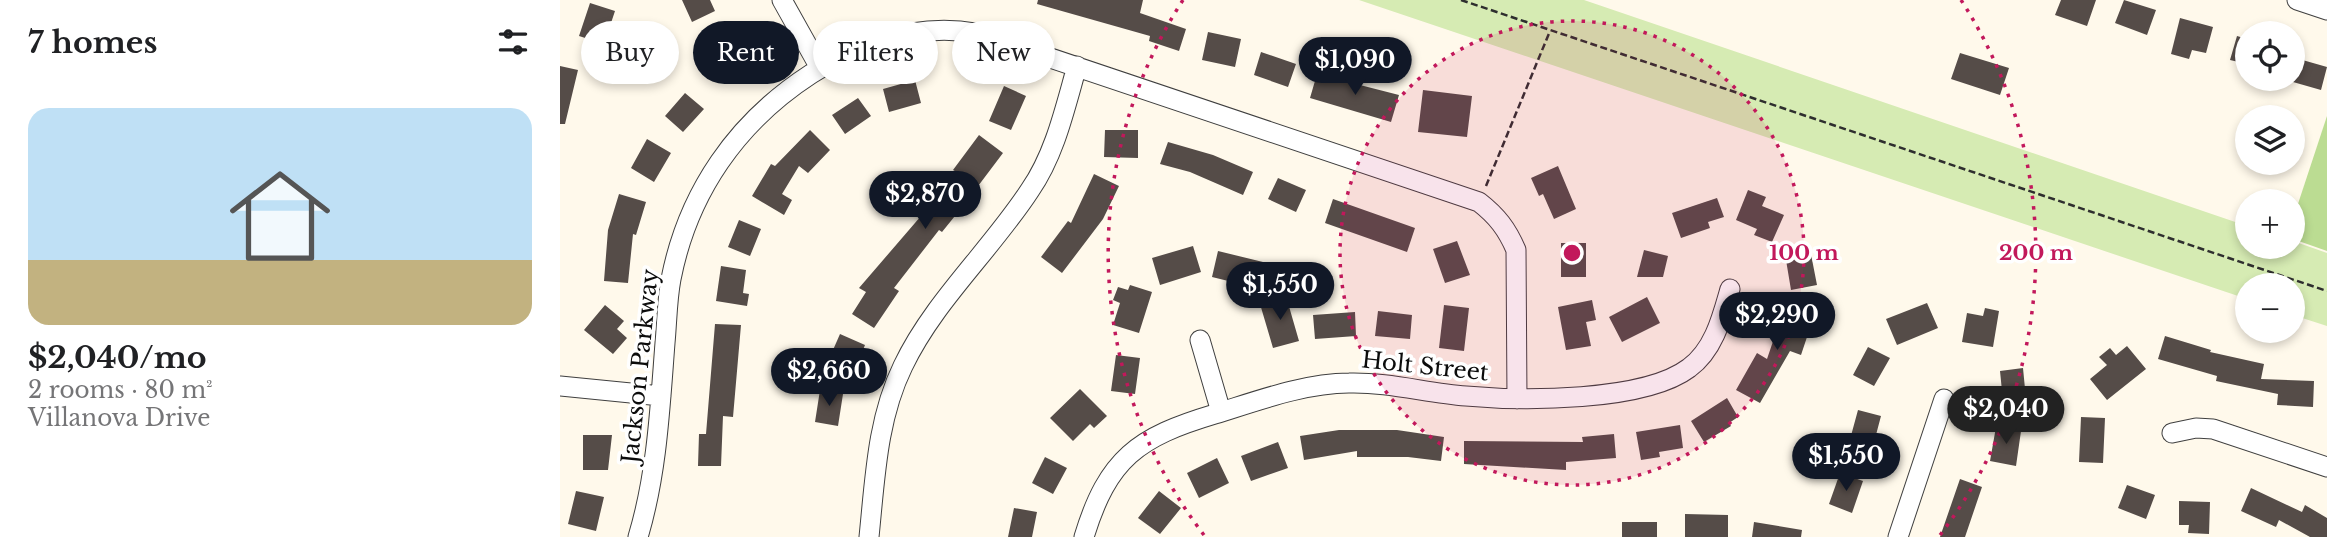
<!DOCTYPE html>
<html lang="en">
<head>
<meta charset="utf-8">
<style>
  :root { --surface:#fff; --page:#f6f6f6; --text:#202124; --muted:#757577; --line:#e0e0e0; --accent:#111827 }
  body { margin:0; font-family:"Libre Baskerville",serif; background:var(--page); color:var(--text); height:100vh; display:flex; flex-direction:column; font-size:26px; white-space:nowrap }
  * { box-sizing:border-box; margin:0 }
  p { font-size:23px; color:var(--muted) }
  .icon { flex:none; width:38px; height:38px; fill:none; stroke:currentColor; stroke-width:2; stroke-linecap:round; stroke-linejoin:round }
  .map { position:relative; flex:1; overflow:hidden }
  .panel { display:flex; flex-direction:column; background:var(--surface); width:560px }
  .panel>* { flex:none }
  .hud { position:absolute; left:21px; top:21px; width:665px; height:63px; display:flex; gap:14px }
  .controls { position:absolute; left:1675px; top:21px; display:grid; gap:14px }
  .controls a { display:grid; place-items:center; width:70px; height:70px; border-radius:50%; background:var(--surface); box-shadow:0 4px 10px #0003; font-size:35px }
  .price { position:absolute; translate:-50% -60px; padding:0 16px; border-radius:24px; background:var(--accent); color:#fff; font-size:23px; line-height:46px; filter:drop-shadow(0 2px 4px #0008) }
  .price::after { content:''; position:absolute; left:50%; top:42px; width:21px; height:16px; margin-left:-10px; background:inherit; clip-path:polygon(0 0,100% 0,50% 100%) }
  .price.current { background:#222; color:#fff }
  ul { padding:0; list-style:none }
  li { display:grid; align-content:center; gap:14px; height:371px; padding:0 28px }
  li+li { border-top:2px solid var(--line) }
  li span { display:grid; place-items:center; height:217px; border-radius:21px; color:#555 }
  li>.icon { margin-inline-start:auto }
  span .icon { width:126px; height:126px; fill:#fffc; stroke-width:1 }
  li b { font-size:30px }
  h2 { display:flex; justify-content:space-between; align-items:center; height:84px; padding:0 28px; font-size:30px }
  .pill { padding:0 24px; border-radius:32px; background:var(--surface); box-shadow:0 4px 10px #0003; font-size:24px; line-height:63px }
  .pill.current { background:var(--accent); color:#fff }
  main { display:flex; flex:1; min-height:0 }
  .map>svg:first-child { display:block }
</style>
</head>
<body>
<main>
<section class="panel">
<h2>7 homes<svg class="icon" aria-label="filters" viewBox="0 0 24 24"><path d="M4 7h16M4 17h16"/><circle cx="9" cy="7" r="2"/><circle cx="15" cy="17" r="2"/></svg></h2>
<ul>
<li><span style="background:linear-gradient(#bfe0f5 70%,#c2b280 0)"><svg class="icon" aria-label="home" viewBox="0 0 24 24"><path d="M3 11l9-7 9 7M6 9v11h12V9"/></svg></span><div><b>$2,040/mo</b><p>2 rooms · 80 m²</p><p>Villanova Drive</p></div></li>
</ul>
</section>
<div class="map">
<svg width="1767" height="537" viewBox="0 0 1767 537">
  <rect width="100%" height="100%" fill="#fff9eb"/>
  <path fill="#d6ebb3" d="M 799,0 L 1024,0 L 1687,226 L 1687,247 L 1732,247 L 1733,241 L 1767,253 L 1767,326 L 1733,315 L 1732,285 L 1687,285 L 1687,299 Z"/>
  <path fill="#bbdc92" d="M 1767,116 L 1767,251 L 1733,239 L 1733,219 Z"/>
  <path fill="#554c48" d="M 122,0 L 150,0 L 155,11 L 132,22 Z
    M 478,0 L 583,0 L 580,13 L 626,29 L 619,51 L 589,41 L 590,36 L 477,4 Z
    M 1501,0 L 1536,0 L 1527,26 L 1495,15 Z
    M 1564,0 L 1596,10 L 1587,35 L 1555,23 Z
    M 30,3 L 55,11 L 44,44 L 19,36 Z
    M 1620,18 L 1653,27 L 1646,53 L 1632,50 L 1629,59 L 1611,54 Z
    M 648,32 L 681,39 L 675,67 L 642,60 Z
    M 185,34 L 201,51 L 167,83 L 151,66 Z
    M 1677,36 L 1687,39 L 1687,64 L 1670,60 Z
    M 701,52 L 736,64 L 728,87 L 694,75 Z
    M 1400,53 L 1449,68 L 1440,95 L 1391,79 Z
    M 1732,57 L 1767,67 L 1761,90 L 1733,82 Z
    M 0,66 L 18,70 L 5,124 L 0,124 Z
    M 757,74 L 839,95 L 831,122 L 750,98 Z
    M 355,80 L 361,103 L 329,112 L 323,89 Z
    M 444,86 L 466,96 L 451,130 L 429,121 Z
    M 863,90 L 912,96 L 907,137 L 858,132 Z
    M 125,93 L 144,109 L 123,132 L 105,116 Z
    M 298,98 L 311,116 L 285,134 L 272,115 Z
    M 250,130 L 270,150 L 248,173 L 239,166 L 222,194 L 232,200 L 224,215 L 192,196 L 211,164 L 215,166 Z
    M 545,130 L 578,130 L 578,158 L 544,157 Z
    M 419,135 L 443,153 L 403,206 L 382,232 L 379,230 L 334,288 L 339,291 L 314,328 L 292,314 L 306,292 L 299,288 L 398,173 L 393,170 Z
    M 87,139 L 111,153 L 94,182 L 71,168 Z
    M 608,142 L 653,155 L 693,172 L 683,195 L 630,172 L 600,164 Z
    M 998,166 L 1016,209 L 994,219 L 983,194 L 979,196 L 971,178 Z
    M 534,174 L 559,186 L 543,219 L 502,273 L 481,257 L 508,221 L 511,223 Z
    M 718,178 L 746,190 L 736,212 L 708,199 Z
    M 1188,190 L 1206,197 L 1202,206 L 1224,215 L 1212,242 L 1194,235 L 1197,229 L 1176,220 Z
    M 59,194 L 86,202 L 76,235 L 73,234 L 68,283 L 44,281 L 48,230 Z
    M 1157,198 L 1164,217 L 1148,222 L 1150,228 L 1121,238 L 1112,213 Z
    M 773,199 L 855,228 L 847,252 L 765,223 Z
    M 179,220 L 201,229 L 190,256 L 168,247 Z
    M 897,241 L 910,275 L 885,283 L 873,249 Z
    M 1001,243 L 1026,243 L 1026,277 L 1001,277 Z
    M 1249,244 L 1257,285 L 1231,290 L 1224,248 Z
    M 633,246 L 641,272 L 600,285 L 592,258 Z
    M 1084,250 L 1108,256 L 1103,277 L 1077,277 Z
    M 658,251 L 703,262 L 697,288 L 652,277 Z
    M 161,266 L 186,270 L 183,293 L 189,294 L 187,306 L 156,301 Z
    M 570,285 L 592,292 L 579,333 L 553,325 L 560,303 L 553,300 L 558,287 L 568,290 Z
    M 726,296 L 739,341 L 713,348 L 700,304 Z
    M 1087,297 L 1100,323 L 1062,342 L 1049,317 Z
    M 1032,300 L 1036,320 L 1026,322 L 1031,346 L 1006,350 L 998,307 Z
    M 1226,303 L 1255,313 L 1241,355 L 1230,351 L 1200,403 L 1176,390 L 1197,353 L 1207,359 Z
    M 1367,303 L 1378,328 L 1337,345 L 1326,319 Z
    M 45,305 L 64,321 L 57,329 L 67,338 L 53,354 L 24,330 Z
    M 884,305 L 909,308 L 904,351 L 879,348 Z
    M 1425,308 L 1439,311 L 1433,347 L 1402,342 L 1407,313 L 1423,316 Z
    M 818,311 L 852,315 L 850,339 L 815,336 Z
    M 795,312 L 796,336 L 755,339 L 753,315 Z
    M 155,324 L 181,325 L 173,417 L 163,416 L 161,466 L 138,466 L 139,434 L 146,434 Z
    M 280,334 L 305,345 L 292,377 L 266,366 Z
    M 1605,336 L 1651,350 L 1650,352 L 1704,364 L 1701,379 L 1754,381 L 1753,407 L 1717,405 L 1718,394 L 1656,381 L 1657,376 L 1598,359 Z
    M 1567,346 L 1586,369 L 1547,400 L 1530,379 L 1547,365 L 1539,357 L 1550,348 L 1556,355 Z
    M 1308,347 L 1330,358 L 1314,386 L 1293,375 Z
    M 556,355 L 580,358 L 575,394 L 551,391 Z
    M 1463,368 L 1466,399 L 1443,401 L 1440,371 Z
    M 520,389 L 547,416 L 534,428 L 530,424 L 513,441 L 490,418 Z
    M 260,390 L 283,394 L 278,426 L 255,422 Z
    M 1167,398 L 1178,417 L 1169,423 L 1171,426 L 1144,442 L 1131,421 Z
    M 1298,410 L 1321,416 L 1312,450 L 1289,443 Z
    M 1521,417 L 1545,418 L 1543,463 L 1519,462 Z
    M 1120,425 L 1123,448 L 1099,452 L 1100,457 L 1081,460 L 1076,432 Z
    M 1436,427 L 1461,431 L 1456,466 L 1430,461 Z
    M 779,430 L 837,430 L 884,437 L 881,461 L 848,457 L 797,457 L 797,451 L 744,460 L 740,436 Z
    M 1054,434 L 1056,458 L 1006,462 L 1006,470 L 904,464 L 904,441 L 1023,442 L 1022,437 Z
    M 23,435 L 52,435 L 48,470 L 23,470 Z
    M 718,442 L 728,468 L 691,481 L 681,456 Z
    M 485,457 L 507,468 L 493,494 L 472,483 Z
    M 657,458 L 669,483 L 639,498 L 627,473 Z
    M 1280,473 L 1303,481 L 1292,513 L 1269,504 Z
    M 1400,479 L 1422,487 L 1405,537 L 1380,537 Z
    M 1567,485 L 1595,495 L 1586,519 L 1558,508 Z
    M 1691,488 L 1742,512 L 1745,505 L 1767,518 L 1767,537 L 1750,537 L 1719,520 L 1716,527 L 1681,511 Z
    M 16,491 L 44,497 L 36,531 L 8,524 Z
    M 599,491 L 621,508 L 600,534 L 578,518 Z
    M 1619,501 L 1650,502 L 1649,534 L 1628,533 L 1629,525 L 1619,525 Z
    M 454,508 L 477,512 L 472,537 L 448,537 Z
    M 1125,514 L 1168,515 L 1168,537 L 1125,537 Z
    M 1062,522 L 1097,522 L 1097,537 L 1062,537 Z
    M 1194,522 L 1242,530 L 1241,537 L 1192,537 Z"/>
  <g fill="none" stroke-linecap="round" stroke-linejoin="round">
    <defs>
      <path id="minor" d="M 222,0 L 260,68
        M 1737,0 L 1767,10
        M 640,340 L 661,412
        M 0,386 L 101,396
        M 1612,433 L 1636,428 L 1653,429 L 1767,467
        M 78,537 C 97,474 100,408 105,343 C 107,322 107,300 111,279 C 128,192 177,122 251,74 C 301,42 357,23 416,33 L 919,202 C 937,216 947,229 956,250 L 957,399
        M 309,537 C 315,479 317,419 343,366 C 374,301 431,250 470,190 C 495,154 505,108 517,66
        M 524,537 C 548,458 578,437 655,414 C 697,401 745,383 789,383 C 828,382 867,393 906,396 C 962,401 1084,402 1129,368 C 1154,350 1162,317 1170,289
        M 1338,537 L 1384,399"/>
    </defs>
    <use href="#minor" stroke="#3f3f3f" stroke-width="21"/>
    <path stroke="#2e2e2e" stroke-width="2.5" stroke-dasharray="7 3.5" stroke-linecap="butt" d="M 901,0 L 1767,291
      M 926,186 L 990,31"/>
    <use href="#minor" stroke="#fff" stroke-width="19"/>
  </g>
  <circle cx="1012" cy="253" r="232" fill="#c2185b" fill-opacity=".12"/>
  <g fill="none" stroke="#c2185b" stroke-width="3.5" stroke-dasharray="3.5 7">
    <circle cx="1012" cy="253" r="232"/>
    <path d="M644 535A464 464 0 0 1 623 0M1401 0A464 464 0 0 1 1380 535"/>
  </g>
  <g text-anchor="middle" stroke-width="7" stroke-linejoin="round" paint-order="stroke">
    <g font-size="23" fill="#0c0c0c" stroke="#fff">
      <text transform="translate(80 366) rotate(-84)" y="8">Jackson Parkway</text>
      <text transform="translate(865 366) rotate(6)" y="8">Holt Street</text>
    </g>
  </g>
  <circle cx="1012" cy="253" r="10" fill="#c2185b" stroke="#fff" stroke-width="3.5"/>
  <g font-size="21" text-anchor="middle" font-weight="bold" fill="#c2185b" stroke="#fff" stroke-width="7" stroke-linejoin="round" paint-order="stroke">
    <text x="1244" y="260">100 m</text>
    <text x="1476" y="260">200 m</text>
  </g>
</svg>
<div class="controls">
<a><svg class="icon" aria-label="locate" viewBox="0 0 24 24"><circle cx="12" cy="12" r="6"/><path d="M12 2v4M12 18v4M2 12h4M18 12h4"/></svg></a>
<a><svg class="icon" aria-label="layers" viewBox="0 0 24 24"><path d="M12 4l9 5-9 5-9-5zM3 14l9 5 9-5"/></svg></a>
<a>+</a>
<a>−</a>
</div>
<b class="price" style="left:795px;top:97px">$1,090</b>
<b class="price" style="left:365px;top:231px">$2,870</b>
<b class="price" style="left:720px;top:322px">$1,550</b>
<b class="price" style="left:1217px;top:352px">$2,290</b>
<b class="price" style="left:269px;top:408px">$2,660</b>
<b class="price current" style="left:1446px;top:446px">$2,040</b>
<b class="price" style="left:1286px;top:493px">$1,550</b>
<div class="hud">
<a class="pill">Buy</a>
<a class="pill current">Rent</a>
<a class="pill">Filters</a>
<a class="pill">New</a>
</div>
</div>
</main>
</body>
</html>
